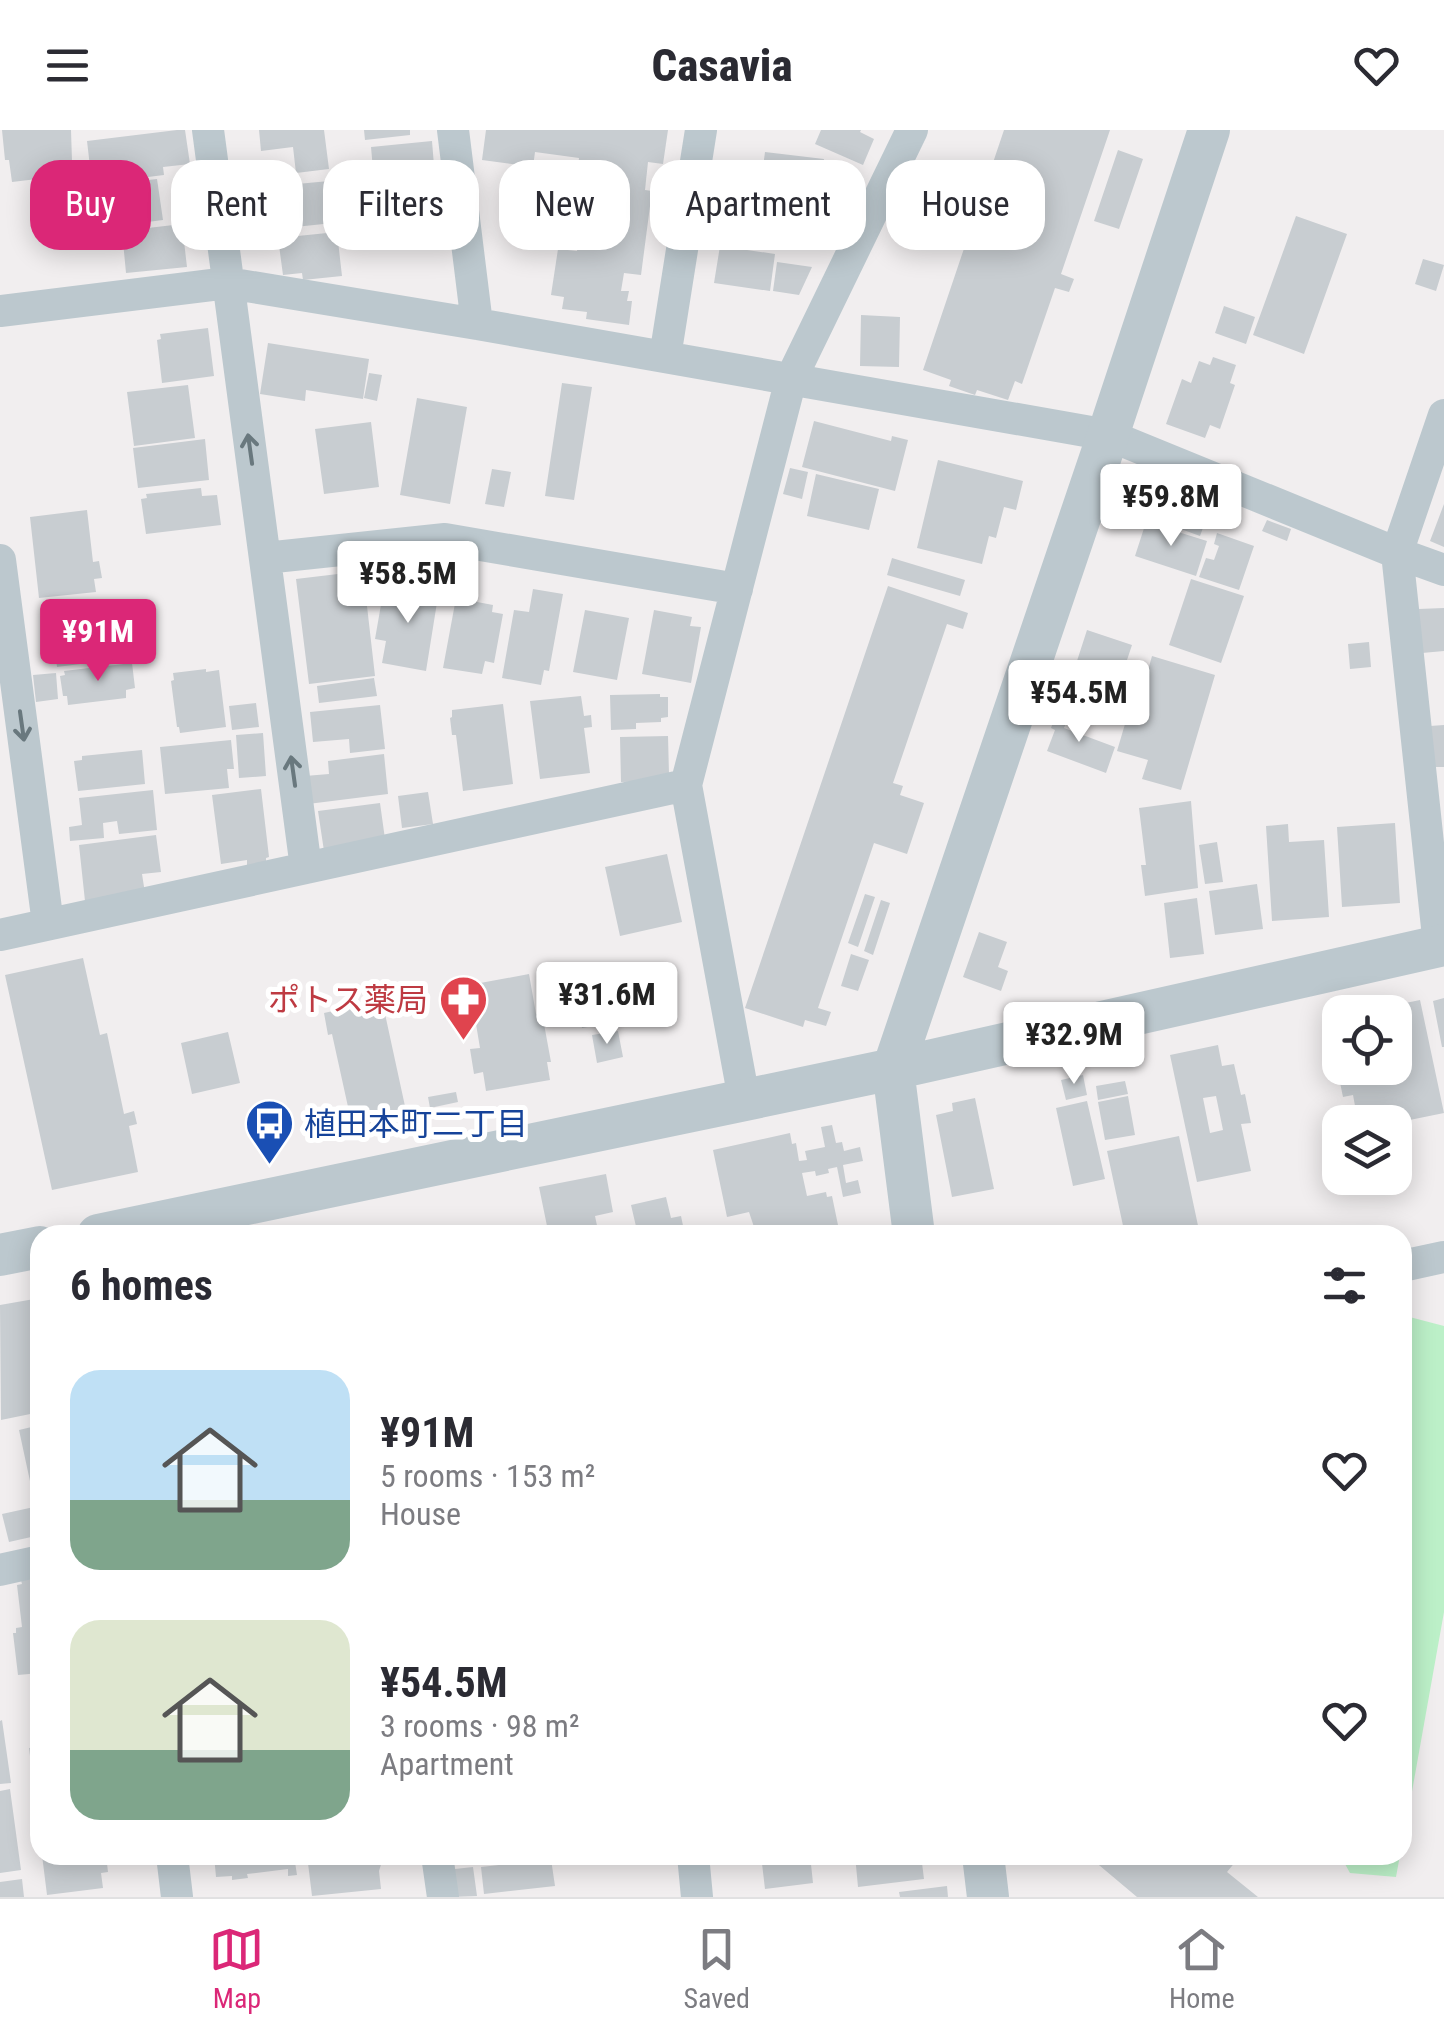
<!DOCTYPE html>
<html lang="en">
<head>
<meta charset="utf-8">
<style>
  :root { --surface:#fff; --page:#f7f7f7; --text:#2b2b33; --muted:#7c7c81; --line:#e1e1e2; --accent:#db2777 }
  body { margin:0; font-family:"Roboto Condensed","Noto Sans JP",sans-serif; background:var(--page); color:var(--text); height:100vh; display:flex; flex-direction:column; font-size:38px; white-space:nowrap }
  * { box-sizing:border-box; margin:0 }
  p { font-size:32px; color:var(--muted) }
  .icon { flex:none; width:55px; height:55px; fill:none; stroke:currentColor; stroke-width:2; stroke-linecap:round; stroke-linejoin:round }
  .map { position:relative; flex:1; overflow:hidden }
  .panel { position:absolute; left:30px; top:1095px; width:1382px; height:640px; display:flex; flex-direction:column; background:var(--surface); border-radius:30px; box-shadow:0 5px 25px #0003 }
  .panel>* { flex:none }
  .top-card { position:absolute; left:30px; top:30px; width:1385px; height:90px; display:flex; gap:20px }
  .fabs { position:absolute; left:1322px; top:865px; display:grid; gap:20px }
  .fabs a { display:grid; place-items:center; width:90px; height:90px; border-radius:20px; background:var(--surface); box-shadow:0 5px 25px #0003; font-size:50px }
  .price { position:absolute; translate:-50% -85px; padding:0 22px; border-radius:10px; background:#fff; color:#222; font-size:32px; line-height:65px; filter:drop-shadow(0 2px 5px #0008) }
  .price::after { content:''; position:absolute; left:50%; top:60px; width:30px; height:22px; margin-left:-15px; background:inherit; clip-path:polygon(0 0,100% 0,50% 100%) }
  .price.current { background:var(--accent); color:#fff }
  ul { padding:0; list-style:none }
  li { display:flex; align-items:center; gap:30px; height:250px; padding:0 40px }
  li span { display:grid; place-items:center; flex:none; width:280px; height:200px; border-radius:30px; color:#555 }
  li>.icon { margin-inline-start:auto }
  span .icon { width:120px; height:120px; fill:#fffc; stroke-width:1 }
  li b { font-size:42px }
  h2 { display:flex; justify-content:space-between; align-items:center; height:120px; padding:0 40px; font-size:42px }
  .chip { padding:0 35px; border-radius:30px; background:var(--surface); box-shadow:0 5px 25px #0003; font-size:35px; line-height:90px }
  .chip.current { background:var(--accent); color:#fff }
  header { display:flex; justify-content:space-between; align-items:center; height:130px; padding:0 40px; background:var(--surface); font-size:45px; font-weight:800 }
  .menu { display:flex; justify-content:space-around; align-items:center; height:140px; border-top:2px solid var(--line); background:var(--surface); font-size:28px; color:var(--muted) }
  .menu a { display:grid; justify-items:center; gap:5px }
  .menu .current { color:var(--accent) }
  .map>svg:first-child { display:block }
</style>
</head>
<body>
<header><svg class="icon" aria-label="menu" viewBox="0 0 24 24"><path d="M4 6h16M4 12h16M4 18h16"/></svg>Casavia<svg class="icon" aria-label="heart" viewBox="0 0 24 24"><path d="M12 20l-8-8c-3-5 5-10 8-4 3-6 11-1 8 4z"/></svg></header>
<div class="map">
<svg width="1444" height="1767" viewBox="0 0 1444 1767">
  <rect width="100%" height="100%" fill="#f1eeef"/>
  <path fill="#bcf0c8" d="M 1402,1185 L 1444,1196 L 1444,1482 L 1403,1712 Z
    M 1340,1725 L 1400,1725 L 1396,1747 L 1350,1743 Z"/>
  <path fill="#c8cdd1" fill-rule="evenodd" d="M 2,0 L 71,0 L 72,31 L 78,31 L 79,44 L 12,52 L 9,30 L 5,30 Z
    M 177,0 L 185,0 L 190,34 L 163,37 L 164,45 L 92,54 L 87,11 Z
    M 259,0 L 324,0 L 329,39 L 296,43 L 293,17 L 261,21 Z
    M 364,0 L 410,0 L 410,5 L 365,10 Z
    M 486,0 L 668,0 L 663,34 L 648,32 L 645,60 L 652,61 L 641,145 L 624,143 L 621,161 L 629,161 L 627,171 L 632,171 L 629,195 L 586,189 L 587,182 L 562,179 L 564,167 L 551,165 L 558,119 L 577,121 L 584,65 L 575,64 L 579,28 L 535,22 L 533,37 L 482,30 Z
    M 821,0 L 861,0 L 860,2 L 874,9 L 863,35 L 815,14 Z
    M 1004,0 L 1110,0 L 1061,144 L 1074,149 L 1069,162 L 1055,158 L 1022,254 L 1015,251 L 1008,270 L 977,260 L 975,265 L 949,256 L 951,250 L 923,240 Z
    M 432,11 L 436,60 L 432,62 L 434,82 L 406,86 L 406,80 L 387,83 L 382,50 L 374,51 L 371,17 Z
    M 1118,20 L 1143,29 L 1119,99 L 1094,91 Z
    M 765,22 L 824,29 L 820,61 L 833,63 L 826,119 L 810,116 L 810,120 L 766,114 L 767,109 L 752,107 L 755,88 L 774,73 L 774,68 L 759,66 Z
    M 256,30 L 259,56 L 235,59 L 232,33 Z
    M 157,49 L 163,90 L 101,98 L 96,56 Z
    M 329,51 L 333,93 L 276,99 L 274,77 L 267,77 L 265,57 Z
    M 259,63 L 262,86 L 235,90 L 231,66 Z
    M 1296,86 L 1347,104 L 1304,224 L 1253,205 Z
    M 182,94 L 187,137 L 126,143 L 122,101 Z
    M 337,102 L 342,146 L 303,150 L 302,143 L 283,145 L 278,108 Z
    M 720,116 L 775,124 L 770,161 L 714,153 Z
    M 1423,129 L 1444,135 L 1436,161 L 1415,154 Z
    M 777,132 L 812,137 L 799,165 L 773,161 Z
    M 1224,176 L 1255,187 L 1246,214 L 1215,203 Z
    M 861,185 L 900,187 L 899,237 L 860,236 Z
    M 208,198 L 214,246 L 162,253 L 157,210 L 161,209 L 160,204 Z
    M 268,213 L 369,229 L 363,269 L 306,260 L 305,271 L 260,264 Z
    M 1213,227 L 1236,235 L 1230,253 L 1235,255 L 1220,299 L 1210,295 L 1205,308 L 1166,294 L 1182,249 L 1191,253 L 1199,231 L 1210,235 Z
    M 369,243 L 382,245 L 377,271 L 364,268 Z
    M 562,253 L 592,257 L 574,370 L 545,366 Z
    M 188,255 L 195,308 L 134,316 L 127,262 Z
    M 417,268 L 467,277 L 450,374 L 400,365 Z
    M 814,291 L 891,311 L 892,306 L 908,310 L 895,361 L 802,337 Z
    M 371,292 L 379,357 L 324,364 L 315,299 Z
    M 205,309 L 209,350 L 138,358 L 133,318 Z
    M 938,330 L 1023,351 L 1016,380 L 1004,377 L 996,408 L 989,406 L 982,434 L 917,418 Z
    M 790,338 L 808,342 L 802,369 L 783,364 Z
    M 492,339 L 511,342 L 504,377 L 485,374 Z
    M 816,344 L 879,359 L 869,400 L 807,386 Z
    M 1160,353 L 1220,375 L 1212,398 L 1204,395 L 1200,406 L 1148,387 Z
    M 201,358 L 202,366 L 217,365 L 221,395 L 146,404 L 141,369 L 147,368 L 146,364 Z
    M 1444,374 L 1444,417 L 1430,411 Z
    M 87,380 L 93,432 L 99,431 L 102,448 L 94,449 L 96,462 L 39,468 L 30,387 Z
    M 1267,390 L 1291,399 L 1287,411 L 1262,401 Z
    M 1146,392 L 1207,411 L 1196,446 L 1135,426 Z
    M 1217,403 L 1254,416 L 1239,460 L 1199,447 L 1206,428 L 1214,430 L 1219,416 L 1214,414 Z
    M 892,428 L 965,450 L 960,466 L 887,445 Z
    M 363,441 L 375,546 L 309,554 L 296,449 Z
    M 1191,449 L 1244,466 L 1221,533 L 1169,515 Z
    M 393,452 L 439,460 L 426,541 L 382,533 L 386,511 L 375,509 L 382,469 L 390,470 Z
    M 888,456 L 968,483 L 963,499 L 947,494 L 893,653 L 903,656 L 900,665 L 924,673 L 907,724 L 874,713 L 818,878 L 831,882 L 826,896 L 805,890 L 803,897 L 745,878 Z
    M 533,459 L 563,464 L 549,541 L 544,540 L 541,555 L 502,548 L 514,480 L 529,482 Z
    M 456,468 L 493,475 L 492,482 L 503,484 L 494,533 L 485,531 L 482,544 L 443,538 Z
    M 1444,478 L 1444,521 L 1422,523 L 1418,479 Z
    M 585,480 L 629,488 L 617,550 L 573,542 Z
    M 654,480 L 692,487 L 690,496 L 701,497 L 691,553 L 642,544 Z
    M 122,484 L 127,528 L 57,537 L 51,493 L 81,489 L 83,498 L 95,497 L 94,488 Z
    M 1087,500 L 1132,515 L 1112,575 L 1091,568 L 1099,541 L 1076,534 Z
    M 1369,512 L 1371,537 L 1350,539 L 1348,514 Z
    M 1152,526 L 1215,545 L 1181,660 L 1142,649 L 1148,630 L 1117,621 L 1133,567 L 1140,569 Z
    M 132,533 L 135,558 L 126,560 L 126,568 L 68,575 L 67,566 L 63,566 L 60,546 L 65,545 L 64,541 Z
    M 206,539 L 206,542 L 219,540 L 226,597 L 180,603 L 179,597 L 177,597 L 171,551 L 174,550 L 173,543 Z
    M 56,543 L 58,569 L 36,572 L 33,545 Z
    M 374,548 L 377,566 L 319,573 L 317,556 Z
    M 660,564 L 660,567 L 668,567 L 668,587 L 661,588 L 661,592 L 636,593 L 636,599 L 611,600 L 610,565 Z
    M 581,566 L 584,586 L 591,585 L 592,597 L 584,598 L 590,643 L 540,649 L 530,571 Z
    M 256,573 L 259,597 L 232,600 L 229,576 Z
    M 503,574 L 513,654 L 463,661 L 456,605 L 452,605 L 450,588 L 452,587 L 452,580 Z
    M 380,575 L 385,619 L 350,623 L 349,609 L 313,612 L 310,582 Z
    M 1059,576 L 1071,580 L 1064,598 L 1115,617 L 1106,643 L 1047,621 L 1055,600 L 1051,598 Z
    M 1444,595 L 1444,637 L 1433,637 L 1430,596 Z
    M 263,603 L 266,646 L 239,648 L 236,605 Z
    M 668,606 L 669,644 L 661,651 L 621,652 L 620,607 Z
    M 231,610 L 234,639 L 227,639 L 229,658 L 165,664 L 160,617 Z
    M 142,620 L 145,654 L 78,661 L 74,631 L 82,630 L 82,626 Z
    M 384,624 L 388,664 L 308,674 L 305,646 L 329,644 L 328,631 Z
    M 261,659 L 269,727 L 266,728 L 266,734 L 247,737 L 247,730 L 221,734 L 212,665 Z
    M 153,660 L 157,700 L 119,704 L 117,691 L 103,693 L 104,708 L 70,711 L 69,697 L 82,695 L 79,668 Z
    M 428,662 L 433,694 L 402,698 L 398,666 Z
    M 1191,671 L 1198,758 L 1145,766 L 1141,735 L 1146,735 L 1139,678 Z
    M 380,673 L 385,709 L 324,721 L 318,681 Z
    M 1395,693 L 1400,773 L 1342,777 L 1337,697 Z
    M 1288,694 L 1289,712 L 1324,710 L 1329,787 L 1272,791 L 1266,696 Z
    M 156,705 L 161,742 L 142,744 L 145,763 L 85,771 L 79,715 Z
    M 1217,712 L 1223,752 L 1205,754 L 1199,715 Z
    M 667,724 L 682,792 L 620,806 L 605,737 Z
    M 1257,754 L 1263,799 L 1215,805 L 1209,761 Z
    M 865,764 L 875,767 L 858,817 L 848,813 Z
    M 1197,768 L 1204,824 L 1170,828 L 1164,773 Z
    M 881,770 L 890,773 L 873,825 L 864,821 Z
    M 979,802 L 1007,812 L 998,837 L 1008,841 L 1001,861 L 963,847 Z
    M 851,824 L 869,830 L 858,861 L 841,856 Z
    M 83,828 L 100,905 L 107,903 L 124,984 L 134,981 L 137,994 L 129,996 L 138,1042 L 52,1060 L 5,845 Z
    M 529,844 L 536,884 L 542,883 L 551,932 L 547,932 L 550,950 L 486,961 L 483,942 L 474,944 L 470,919 L 480,918 L 475,888 L 470,889 L 464,856 Z
    M 608,860 L 615,892 L 582,898 L 575,867 Z
    M 1444,868 L 1444,917 L 1442,917 L 1433,871 Z
    M 382,870 L 408,990 L 318,1011 L 316,1003 L 352,995 L 332,904 L 328,905 L 324,883 Z
    M 1420,870 L 1444,983 L 1395,993 L 1358,992 L 1353,965 L 1343,967 L 1337,938 L 1395,938 L 1395,882 L 1367,881 Z
    M 618,901 L 623,927 L 597,933 L 592,905 Z
    M 228,902 L 240,953 L 192,964 L 181,913 Z
    M 1218,915 L 1222,936 L 1234,934 L 1241,965 L 1245,964 L 1251,993 L 1241,994 L 1251,1041 L 1197,1052 L 1170,925 ZM 1216,966 L 1223,1000 L 1210,1003 L 1203,968 Z
    M 1083,945 L 1087,965 L 1066,970 L 1061,950 Z
    M 1125,951 L 1128,964 L 1098,970 L 1096,956 Z
    M 456,962 L 458,972 L 430,978 L 428,967 Z
    M 1128,966 L 1135,1005 L 1105,1010 L 1098,972 Z
    M 975,968 L 994,1059 L 952,1067 L 936,985 L 953,981 L 952,973 Z
    M 1087,971 L 1105,1049 L 1073,1056 L 1056,978 Z
    M 832,995 L 836,1013 L 842,1012 L 844,1021 L 860,1017 L 863,1031 L 843,1035 L 846,1053 L 858,1050 L 861,1063 L 843,1067 L 837,1037 L 828,1039 L 829,1043 L 816,1046 L 815,1041 L 802,1043 L 807,1066 L 826,1062 L 827,1067 L 832,1066 L 838,1095 L 833,1096 L 834,1099 L 806,1105 L 763,1105 L 763,1102 L 756,1103 L 749,1082 L 727,1087 L 713,1020 L 790,1003 L 792,1014 L 796,1013 L 799,1031 L 807,1030 L 805,1021 L 825,1017 L 821,997 Z
    M 1179,1006 L 1200,1105 L 1125,1105 L 1107,1021 Z
    M 606,1044 L 613,1082 L 595,1086 L 599,1105 L 529,1105 L 528,1100 L 547,1096 L 539,1057 Z
    M 666,1067 L 671,1088 L 681,1086 L 685,1105 L 638,1105 L 631,1075 Z
    M 40,1168 L 40,1221 L 31,1223 L 33,1232 L 40,1231 L 40,1282 L 1,1290 L 0,1175 Z
    M 40,1295 L 40,1378 L 36,1379 L 19,1300 Z
    M 34,1377 L 40,1405 L 9,1412 L 2,1384 Z
    M 40,1447 L 40,1543 L 18,1545 L 13,1503 L 16,1503 L 16,1498 L 22,1497 L 17,1455 L 22,1454 L 21,1450 Z
    M 2,1590 L 11,1653 L 0,1654 L 0,1591 Z
    M 40,1617 L 40,1690 L 38,1690 L 29,1618 Z
    M 10,1659 L 21,1740 L 0,1743 L 0,1661 Z
    M 42,1725 L 106,1725 L 108,1742 L 101,1743 L 103,1758 L 47,1765 Z
    M 214,1725 L 287,1725 L 288,1733 L 295,1732 L 297,1745 L 288,1746 L 288,1739 L 247,1744 L 248,1748 L 232,1750 L 232,1746 L 216,1747 Z
    M 307,1725 L 384,1725 L 379,1741 L 381,1759 L 312,1766 Z
    M 761,1725 L 810,1725 L 813,1753 L 765,1759 Z
    M 855,1725 L 921,1725 L 924,1749 L 858,1757 Z
    M 1087,1725 L 1241,1725 L 1227,1742 L 1258,1767 L 1137,1767 Z
    M 551,1729 L 555,1756 L 484,1764 L 481,1737 Z
    M 473,1737 L 477,1766 L 449,1767 L 446,1740 Z
    M 22,1749 L 24,1767 L 0,1767 L 0,1752 Z
    M 947,1756 L 948,1767 L 900,1767 L 899,1762 Z"/>
  <g fill="none" stroke-linecap="round" stroke-linejoin="round">
    <path stroke="#bcc8ce" stroke-width="32" d="M 208,0 L 306,738
      M 453,0 L 477,194
      M 0,181 L 228,153 L 477,194 L 1108,305 L 1397,423 L 1444,440
      M 665,227 L 701,0
      M 265,428 L 445,409 L 737,459
      M 0,430 L 48,794
      M 0,805 L 686,655
      M 1439,816 L 1397,423 L 1444,285
      M 744,969 L 686,655 L 791,249 L 912,0
      M 1402,1136 L 1444,1127
      M 0,1440 L 40,1431
      M 172,1725 L 177,1767
      M 437,1725 L 443,1767
      M 693,1725 L 697,1767"/>
    <path stroke="#bcc8ce" stroke-width="42" d="M 98,1105 L 893,939 L 1444,815
      M 914,1105 L 893,939 L 1108,305 L 1209,0
      M 0,1125 L 40,1117
      M 983,1725 L 988,1767"/>
  </g>
  <defs><path id="oneway-shaft" d="M-6 0H5M1.5-3L5.5 0L1.5 3" fill="none" stroke-width="1.6" stroke-linecap="round" stroke-linejoin="round" transform="scale(2.5)"/></defs>
  <g stroke="#69787e">
    <use href="#oneway-shaft" transform="translate(250 319) rotate(-98)"/>
    <use href="#oneway-shaft" transform="translate(22 596) rotate(82)"/>
    <use href="#oneway-shaft" transform="translate(293 641) rotate(-98)"/>
  </g>
  <defs>
    <symbol id="pharmacy-pin" viewBox="-11 -11 22 30"><path d="M0 17L-7.5 6A9.5 9.5 0 1 1 7.5 6Z" fill="#e0444e" stroke="#fff"/><path d="M-2-6h4v4h4v4h-4v4h-4v-4h-4v-4h4Z" fill="#fff"/></symbol>
    <symbol id="bus-pin" viewBox="-11 -11 22 30"><path d="M0 17L-7.5 6A9.5 9.5 0 1 1 7.5 6Z" fill="#1a4fb4" stroke="#fff"/><path d="M-5-6H5V4H4V6H2V4H-2V6H-4V4H-5ZM-3.5-4V0h7V-4ZM-3.5 1.2v1.5H-2V1.2ZM2 1.2v1.5H3.5V1.2Z" fill="#fff"/></symbol>
  </defs>
  <g fill-rule="evenodd">
    <use href="#pharmacy-pin" x="436" y="842" width="55" height="75"/>
    <use href="#bus-pin" x="242" y="966" width="55" height="75"/>
  </g>
  <g text-anchor="middle" stroke-width="10" stroke-linejoin="round" paint-order="stroke">
    <g font-size="32" fill="#be3a42" stroke="#fff" text-anchor="end">
      <text x="428" y="881">ポトス薬局</text>
    </g>
    <g font-size="32" fill="#164399" stroke="#fff" text-anchor="start">
      <text x="304" y="1005">植田本町二丁目</text>
    </g>
  </g>
</svg>
<div class="fabs">
<a><svg class="icon" aria-label="locate" viewBox="0 0 24 24"><circle cx="12" cy="12" r="6"/><path d="M12 2v4M12 18v4M2 12h4M18 12h4"/></svg></a>
<a><svg class="icon" aria-label="layers" viewBox="0 0 24 24"><path d="M12 4l9 5-9 5-9-5zM3 14l9 5 9-5"/></svg></a>
</div>
<b class="price" style="left:1171px;top:419px">¥59.8M</b>
<b class="price" style="left:408px;top:496px">¥58.5M</b>
<b class="price current" style="left:98px;top:554px">¥91M</b>
<b class="price" style="left:1079px;top:615px">¥54.5M</b>
<b class="price" style="left:607px;top:917px">¥31.6M</b>
<b class="price" style="left:1074px;top:957px">¥32.9M</b>
<div class="top-card">
<a class="chip current">Buy</a>
<a class="chip">Rent</a>
<a class="chip">Filters</a>
<a class="chip">New</a>
<a class="chip">Apartment</a>
<a class="chip">House</a>
</div>
<section class="panel">
<h2>6 homes<svg class="icon" aria-label="filters" viewBox="0 0 24 24"><path d="M4 7h16M4 17h16"/><circle cx="9" cy="7" r="2"/><circle cx="15" cy="17" r="2"/></svg></h2>
<ul>
<li><span style="background:linear-gradient(#bfe0f5 65%,#7fa58c 0)"><svg class="icon" aria-label="home" viewBox="0 0 24 24"><path d="M3 11l9-7 9 7M6 9v11h12V9"/></svg></span><div><b>¥91M</b><p>5 rooms · 153 m²</p><p>House</p></div><svg class="icon" aria-label="heart" viewBox="0 0 24 24"><path d="M12 20l-8-8c-3-5 5-10 8-4 3-6 11-1 8 4z"/></svg></li>
<li><span style="background:linear-gradient(#dfe7d0 65%,#7fa58c 0)"><svg class="icon" aria-label="home" viewBox="0 0 24 24"><path d="M3 11l9-7 9 7M6 9v11h12V9"/></svg></span><div><b>¥54.5M</b><p>3 rooms · 98 m²</p><p>Apartment</p></div><svg class="icon" aria-label="heart" viewBox="0 0 24 24"><path d="M12 20l-8-8c-3-5 5-10 8-4 3-6 11-1 8 4z"/></svg></li>
</ul>
</section>
</div>
<nav class="menu">
<a class="current"><svg class="icon" aria-label="map" viewBox="0 0 24 24"><path d="M3 6l6-2 6 2 6-2v14l-6 2-6-2-6 2zM9 4v14M15 6v14"/></svg>Map</a>
<a><svg class="icon" aria-label="saved" viewBox="0 0 24 24"><path d="M7 4h10v16l-5-4-5 4z"/></svg>Saved</a>
<a><svg class="icon" aria-label="home" viewBox="0 0 24 24"><path d="M3 11l9-7 9 7M6 9v11h12V9"/></svg>Home</a>
</nav>
</body>
</html>
